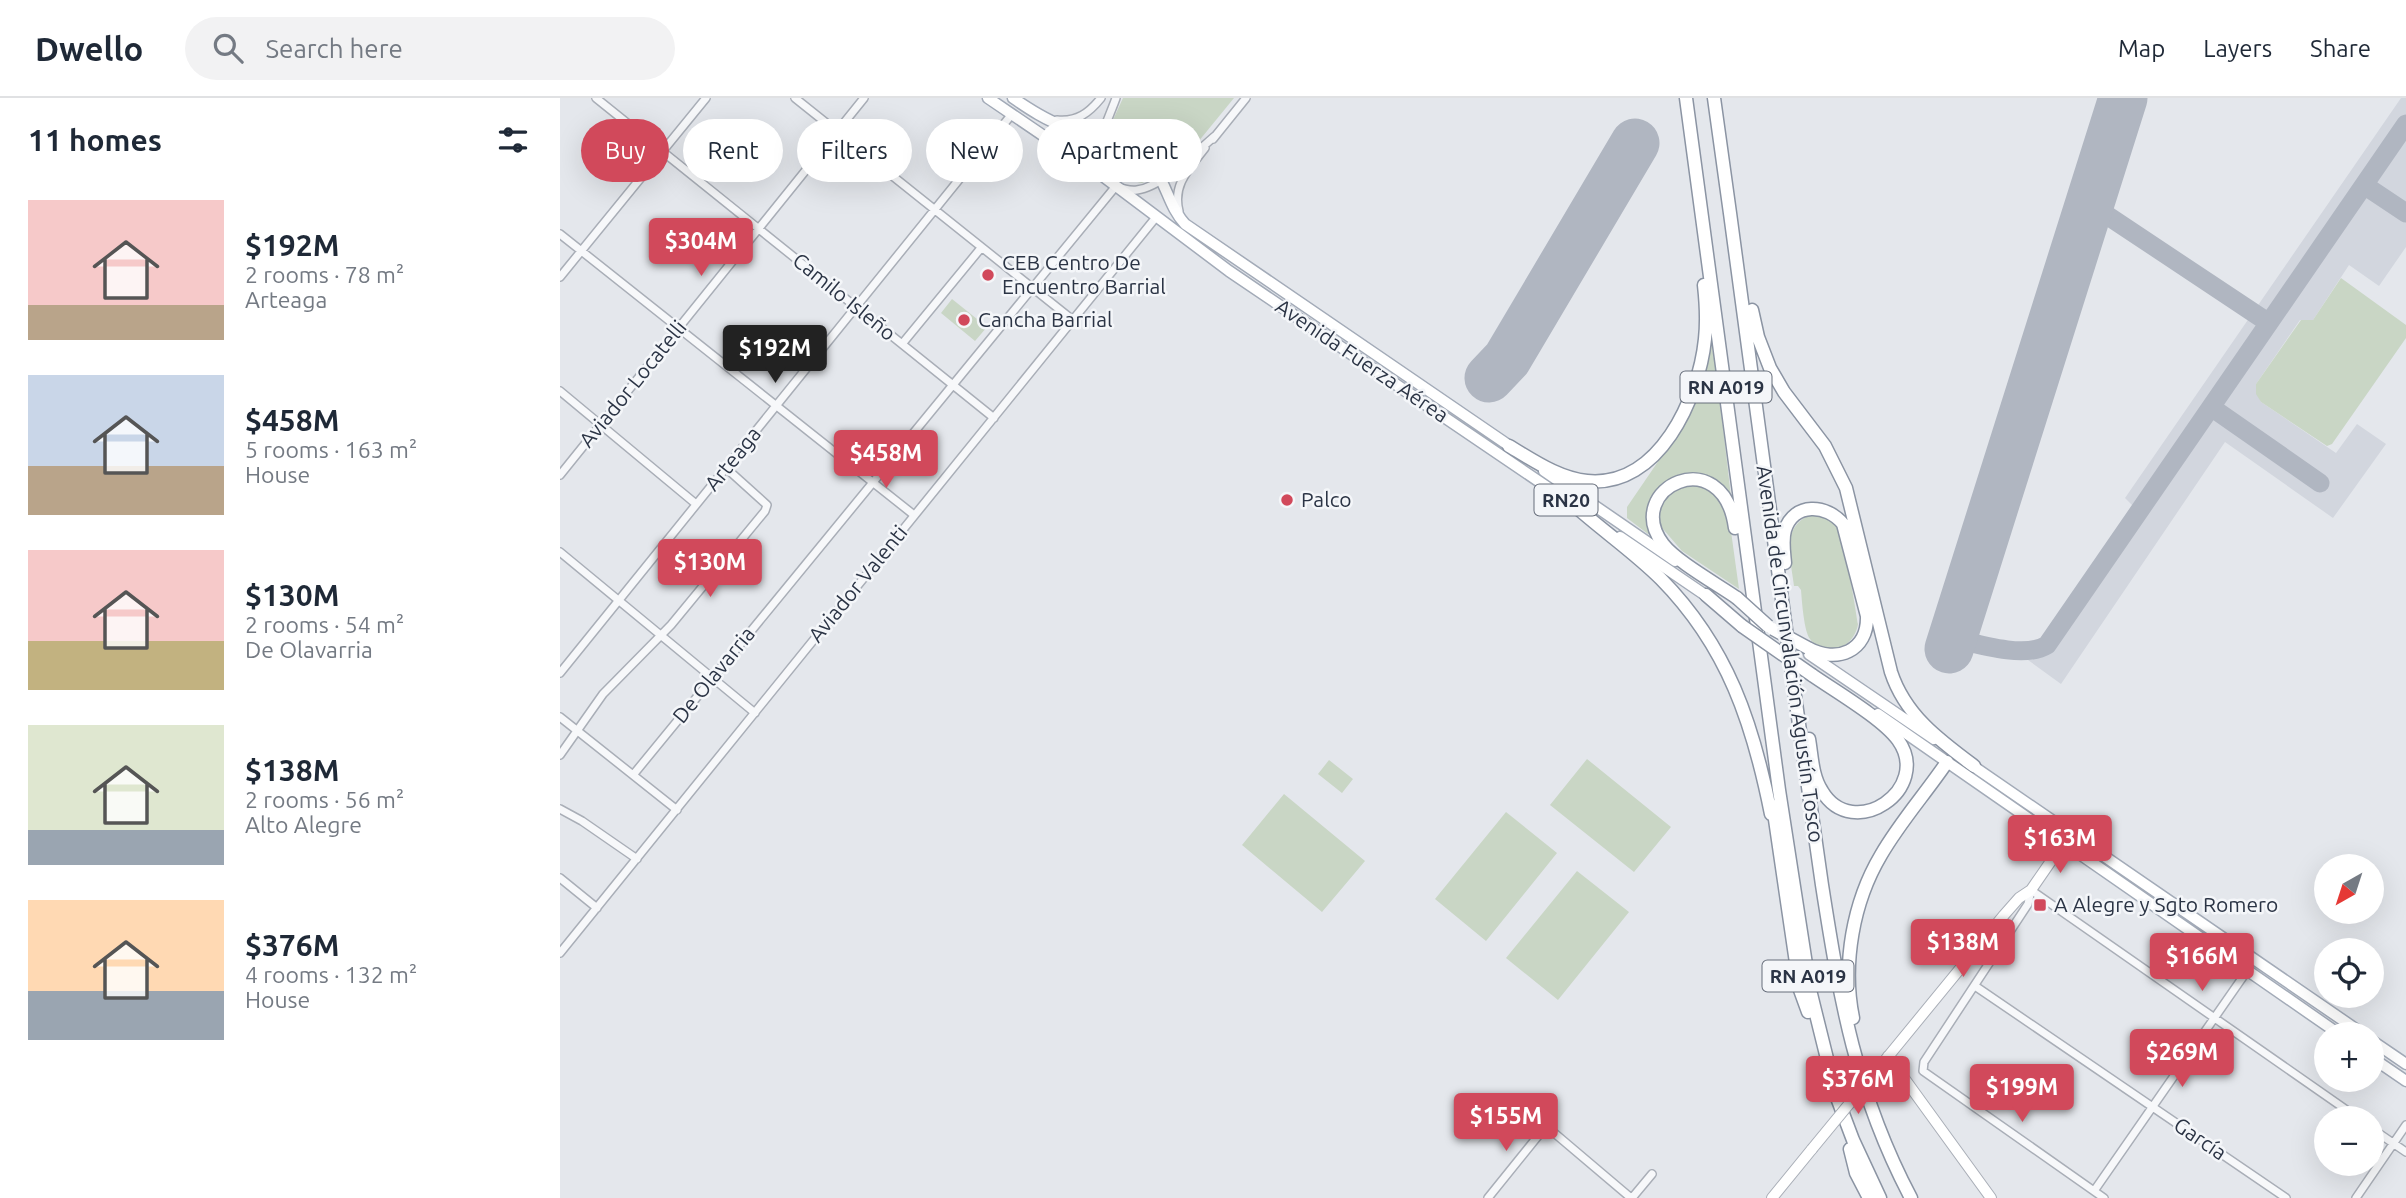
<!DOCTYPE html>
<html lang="en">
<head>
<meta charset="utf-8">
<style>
  :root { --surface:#fff; --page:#f2f2f3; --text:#1f2937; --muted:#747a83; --line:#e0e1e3; --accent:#d1495b }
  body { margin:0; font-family:Ubuntu,sans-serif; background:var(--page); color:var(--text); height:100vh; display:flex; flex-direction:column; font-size:26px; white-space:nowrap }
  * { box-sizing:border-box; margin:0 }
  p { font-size:23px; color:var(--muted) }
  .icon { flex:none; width:38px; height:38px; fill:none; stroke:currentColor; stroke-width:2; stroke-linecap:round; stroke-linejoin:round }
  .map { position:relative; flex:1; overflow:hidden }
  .sheet { display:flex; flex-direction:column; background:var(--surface); width:560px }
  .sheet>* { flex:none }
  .guide { position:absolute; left:21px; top:21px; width:665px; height:63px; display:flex; gap:14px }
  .needle { width:46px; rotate:219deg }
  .controls { position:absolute; left:1754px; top:756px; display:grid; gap:14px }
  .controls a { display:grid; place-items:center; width:70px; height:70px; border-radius:50%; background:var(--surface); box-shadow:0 7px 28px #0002; font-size:35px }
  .price { position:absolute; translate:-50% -60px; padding:0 16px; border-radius:7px; background:var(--accent); color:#fff; font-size:23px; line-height:46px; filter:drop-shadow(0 2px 4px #0008) }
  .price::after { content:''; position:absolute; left:50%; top:42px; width:21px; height:16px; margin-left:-10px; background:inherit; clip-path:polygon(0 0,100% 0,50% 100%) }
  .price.current { background:#222; color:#fff }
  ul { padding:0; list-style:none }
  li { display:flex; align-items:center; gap:21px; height:175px; padding:0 28px }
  li span { display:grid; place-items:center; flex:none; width:196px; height:140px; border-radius:0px; color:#555 }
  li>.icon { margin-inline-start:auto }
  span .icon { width:84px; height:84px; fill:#fffc; stroke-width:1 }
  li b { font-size:30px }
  h2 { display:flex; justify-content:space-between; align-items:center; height:84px; padding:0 28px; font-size:30px }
  .chip { padding:0 24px; border-radius:32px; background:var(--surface); box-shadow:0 7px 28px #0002; font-size:24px; line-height:63px }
  .chip.current { background:var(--accent); color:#fff }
  header { display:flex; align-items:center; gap:42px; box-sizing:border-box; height:98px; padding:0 35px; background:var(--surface); border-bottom:2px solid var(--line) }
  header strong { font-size:33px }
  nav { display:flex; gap:38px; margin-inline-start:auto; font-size:24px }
  .search { width:490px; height:63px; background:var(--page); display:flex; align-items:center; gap:18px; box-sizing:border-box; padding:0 24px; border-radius:38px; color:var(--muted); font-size:26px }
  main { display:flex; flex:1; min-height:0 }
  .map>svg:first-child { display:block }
</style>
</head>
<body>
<header>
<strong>Dwello</strong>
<div class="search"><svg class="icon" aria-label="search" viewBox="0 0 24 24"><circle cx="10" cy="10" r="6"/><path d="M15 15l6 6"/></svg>Search here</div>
<nav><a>Map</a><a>Layers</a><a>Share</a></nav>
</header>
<main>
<section class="sheet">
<h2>11 homes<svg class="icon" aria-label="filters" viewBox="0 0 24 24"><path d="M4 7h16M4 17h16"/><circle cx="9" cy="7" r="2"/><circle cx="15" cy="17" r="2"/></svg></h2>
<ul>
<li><span style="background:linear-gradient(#f6c9c9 75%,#b9a48a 0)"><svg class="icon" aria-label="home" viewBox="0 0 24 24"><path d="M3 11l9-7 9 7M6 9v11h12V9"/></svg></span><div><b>$192M</b><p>2 rooms · 78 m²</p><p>Arteaga</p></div></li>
<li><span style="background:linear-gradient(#c9d6e8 65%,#b9a48a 0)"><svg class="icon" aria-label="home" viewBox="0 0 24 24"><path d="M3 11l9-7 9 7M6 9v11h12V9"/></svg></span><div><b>$458M</b><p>5 rooms · 163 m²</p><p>House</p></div></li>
<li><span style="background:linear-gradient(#f6c9c9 65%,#c2b280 0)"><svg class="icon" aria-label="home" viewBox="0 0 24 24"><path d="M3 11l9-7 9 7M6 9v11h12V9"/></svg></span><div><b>$130M</b><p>2 rooms · 54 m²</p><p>De Olavarria</p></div></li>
<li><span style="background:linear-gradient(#dfe7d0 75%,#9aa5b1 0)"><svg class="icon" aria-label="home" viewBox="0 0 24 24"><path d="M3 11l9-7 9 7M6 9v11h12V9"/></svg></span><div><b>$138M</b><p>2 rooms · 56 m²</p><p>Alto Alegre</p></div></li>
<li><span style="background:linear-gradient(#ffd9b3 65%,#9aa5b1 0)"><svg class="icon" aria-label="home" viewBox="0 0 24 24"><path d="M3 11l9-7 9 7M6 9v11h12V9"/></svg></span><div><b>$376M</b><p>4 rooms · 132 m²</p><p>House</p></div></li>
</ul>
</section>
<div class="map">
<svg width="1846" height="1100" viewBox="0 0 1846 1100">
  <rect width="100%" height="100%" fill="#e4e7ec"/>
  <path fill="#d2d6de" d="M 1841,0 L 1846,0 L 1846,149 L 1819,188 L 1789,167 L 1753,222 L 1740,222 L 1696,286 L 1701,304 L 1776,355 L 1797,326 L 1826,346 L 1773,420 L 1665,344 L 1501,586 L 1468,562 L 1573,408 L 1565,400 Z"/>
  <path fill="#c9d6c5" d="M 563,0 L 674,0 L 629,55 L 603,73 C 589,55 571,38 547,35 Z
    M 550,46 C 564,49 589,66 588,82 L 582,85 C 568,83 550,68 543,56 L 544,50 Z
    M 1781,180 L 1846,227 L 1846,240 L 1772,346 L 1767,348 L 1701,304 L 1696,296 L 1696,286 L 1741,222 L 1753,222 Z
    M 392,201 L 427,229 L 415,243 L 381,215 Z
    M 1151,245 L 1157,277 L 1171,399 C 1153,373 1123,368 1100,390 L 1092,435 L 1088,436 L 1067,420 L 1067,409 L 1125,324 L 1140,292 Z
    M 1137,385 L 1160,399 L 1170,426 L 1179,491 L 1122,453 L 1103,431 L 1100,432 C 1092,400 1110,390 1137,385 Z
    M 1251,417 C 1258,417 1266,418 1272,423 C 1284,431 1295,508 1298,526 C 1295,548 1266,564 1250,541 C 1244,533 1242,504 1241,492 L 1238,488 L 1234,488 C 1231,462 1220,428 1251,417 Z
    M 1027,661 L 1111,729 L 1074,774 L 990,707 Z
    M 769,662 L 793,681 L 782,695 L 758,676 Z
    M 724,696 L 805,763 L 762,814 L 682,747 Z
    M 946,714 L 997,755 L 926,843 L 875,801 Z
    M 1017,773 L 1069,814 L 998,902 L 946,860 Z"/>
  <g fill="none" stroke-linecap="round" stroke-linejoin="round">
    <path stroke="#b0b6c1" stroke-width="19" d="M 1804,87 L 1846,115
      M 1530,106 L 1709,225
      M 1651,309 L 1760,385
      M 1392,540 C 1417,546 1465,561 1487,547 L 1846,26"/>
    <path stroke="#b0b6c1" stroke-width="49" d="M 929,280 L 947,261 L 1075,45
      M 1389,551 L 1563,0"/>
    <defs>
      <path id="street" d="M 36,0 L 434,320
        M 235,0 L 514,223
        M 497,22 C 517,24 529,15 541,0
        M 653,41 L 686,0
        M 542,76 C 531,52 548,23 556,0
        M 619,113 C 612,86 630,70 645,50
        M 0,136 L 354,417
        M 0,179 L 146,0
        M 342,246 L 421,150
        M 0,293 L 136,406
        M 0,377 L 304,0
        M 0,454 L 195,615
        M 0,575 L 452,16
        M 0,619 L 117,712
        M 0,657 L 43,596 L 111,527 L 205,413 L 207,407 L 166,370
        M 73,677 L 556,88 C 563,91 569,93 577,92 C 602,89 636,54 655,38
        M 0,711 L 22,723 L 77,761
        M 0,780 L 37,810
        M 0,855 L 597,118
        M 1415,888 L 1726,1100
        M 1811,1030 L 1846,1054
        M 1534,1093 L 1687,873
        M 928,1100 L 986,1028 L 1071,1100
        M 1072,1100 L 1092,1076
        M 1544,1100 L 1363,973 L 1364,964 L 1468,806 L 1471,792 L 1798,1020
        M 1796,1100 L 1846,1027"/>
      <path id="secondary" d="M 1328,958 L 1431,1100
        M 1322,966 L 1444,817 L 1459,800 L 1471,792 L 1511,734
        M 1212,1100 L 1252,1051"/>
      <path id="primary" d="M 428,0 L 544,79 L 669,173 L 1021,412
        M 453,0 C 469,11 487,23 506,29 C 534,39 562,40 586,61 C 606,79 607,107 625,126 L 954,351
        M 984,373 L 1115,463
        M 1060,439 L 1151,501
        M 1249,556 L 1374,641
        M 1318,616 L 1779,936
        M 1407,664 L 1803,936
        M 1811,942 L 1846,966
        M 1811,959 L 1846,983"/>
      <path id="highway" d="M 1126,0 L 1219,692 L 1250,892 L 1276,997 L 1293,1042 L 1320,1100
        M 1154,0 C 1182,199 1208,398 1235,598 C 1244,661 1253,724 1262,787 C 1280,902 1296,996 1351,1100
        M 1192,212 L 1198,239 L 1210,270 L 1224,294 L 1265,348 L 1286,390 L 1331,574 C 1345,617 1379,642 1414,668
        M 949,348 C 973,362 998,380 1027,383 C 1099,390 1139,300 1145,241 C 1147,223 1146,205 1144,187
        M 1015,408 C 1043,433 1075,455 1101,481 C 1168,549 1193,626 1211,716
        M 1175,430 C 1163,342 1061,390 1103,446 C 1117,464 1157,486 1177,500
        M 1225,465 C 1224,454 1222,442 1225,432 C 1234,404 1267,406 1283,426 L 1307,518 C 1308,553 1277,566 1248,550
        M 1146,497 L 1182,528
        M 1249,641 C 1252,658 1252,678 1262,693 C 1293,745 1373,691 1338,642 C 1323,621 1275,593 1252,577
        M 1213,708 L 1240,892 L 1248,914
        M 1293,920 C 1282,866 1293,804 1321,757 C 1340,724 1366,695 1387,664
        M 1290,1051 L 1296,1075 L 1309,1100"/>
    </defs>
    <use href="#street" stroke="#a9aeb7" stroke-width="10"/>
    <use href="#secondary" stroke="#a9aeb7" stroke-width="12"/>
    <use href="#primary" stroke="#a3abb8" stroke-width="13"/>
    <use href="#highway" stroke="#8b94a3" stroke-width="15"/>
    <use href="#street" stroke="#f7f8fa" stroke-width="7"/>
    <use href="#secondary" stroke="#fff" stroke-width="10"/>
    <use href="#primary" stroke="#fff" stroke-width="10"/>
    <use href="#highway" stroke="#fff" stroke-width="12"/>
    <defs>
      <path id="secondary-bridge" d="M 1252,1051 L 1322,966"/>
      <path id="highway-bridge" d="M 1177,500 L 1208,528
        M 1182,528 L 1252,577
        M 1213,531 L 1248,550"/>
    </defs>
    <use href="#secondary-bridge" stroke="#a9aeb7" stroke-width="12" stroke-linecap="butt"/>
    <use href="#highway-bridge" stroke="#8b94a3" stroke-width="15" stroke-linecap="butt"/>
    <use href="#secondary-bridge" stroke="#fff" stroke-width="10"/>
    <use href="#highway-bridge" stroke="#fff" stroke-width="12"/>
  </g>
  <g fill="#d1495b" stroke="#f4f6f9" stroke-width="2.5">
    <circle cx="428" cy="177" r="7"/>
    <circle cx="404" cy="222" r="7"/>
    <circle cx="727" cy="402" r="7"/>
    <rect x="1473" y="800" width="14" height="14" rx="3.5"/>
  </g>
  <g text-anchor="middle" stroke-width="5" stroke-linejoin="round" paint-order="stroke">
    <g fill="#f4f6f9" stroke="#676e7b" stroke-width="2">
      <rect x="1120.5" y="273.5" width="91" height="31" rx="5"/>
      <rect x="974.5" y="386.5" width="63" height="31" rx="5"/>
      <rect x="1202.5" y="862.5" width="91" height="31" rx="5"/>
    </g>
    <g font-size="19" font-weight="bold" fill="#2b3445">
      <text x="1166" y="296">RN A019</text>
      <text x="1006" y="409">RN20</text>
      <text x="1248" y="885">RN A019</text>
    </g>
    <g font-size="21" fill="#2b3445" stroke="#f4f6f9" text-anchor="start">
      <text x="442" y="172">CEB Centro De<tspan x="442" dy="24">Encuentro Barrial</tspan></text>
      <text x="418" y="229">Cancha Barrial</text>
      <text x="741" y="409">Palco</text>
      <text x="1494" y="814">A Alegre y Sgto Romero</text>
    </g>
    <g font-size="21" fill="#2b3445" stroke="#f4f6f9">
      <text transform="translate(284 199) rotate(39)" y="7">Camilo Isleño</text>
      <text transform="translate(802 263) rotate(34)" y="7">Avenida Fuerza Aérea</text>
      <text transform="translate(73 286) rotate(-51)" y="7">Aviador Locatelli</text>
      <text transform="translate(173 361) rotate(-51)" y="7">Arteaga</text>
      <text transform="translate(298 486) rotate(-51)" y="7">Aviador Valenti</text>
      <text transform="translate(1230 556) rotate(82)" y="7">Avenida de Circunvalación Agustín Tosco</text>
      <text transform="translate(154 577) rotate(-51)" y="7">De Olavarria</text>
      <text transform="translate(1640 1041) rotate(34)" y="7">García</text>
    </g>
  </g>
</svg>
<div class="controls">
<a><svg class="needle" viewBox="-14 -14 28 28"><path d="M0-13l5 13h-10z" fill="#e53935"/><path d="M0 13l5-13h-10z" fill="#747a83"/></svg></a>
<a><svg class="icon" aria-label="locate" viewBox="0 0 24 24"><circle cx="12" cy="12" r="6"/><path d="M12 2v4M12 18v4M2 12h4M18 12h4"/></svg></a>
<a>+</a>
<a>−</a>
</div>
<b class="price" style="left:141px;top:180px">$304M</b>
<b class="price current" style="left:215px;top:287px">$192M</b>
<b class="price" style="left:326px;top:392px">$458M</b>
<b class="price" style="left:150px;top:501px">$130M</b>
<b class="price" style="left:1500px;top:777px">$163M</b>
<b class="price" style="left:1403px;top:881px">$138M</b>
<b class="price" style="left:1642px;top:895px">$166M</b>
<b class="price" style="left:1622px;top:991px">$269M</b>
<b class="price" style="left:1298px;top:1018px">$376M</b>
<b class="price" style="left:1462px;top:1026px">$199M</b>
<b class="price" style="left:946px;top:1055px">$155M</b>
<div class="guide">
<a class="chip current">Buy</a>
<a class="chip">Rent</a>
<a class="chip">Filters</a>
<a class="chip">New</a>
<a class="chip">Apartment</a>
</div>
</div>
</main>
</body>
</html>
